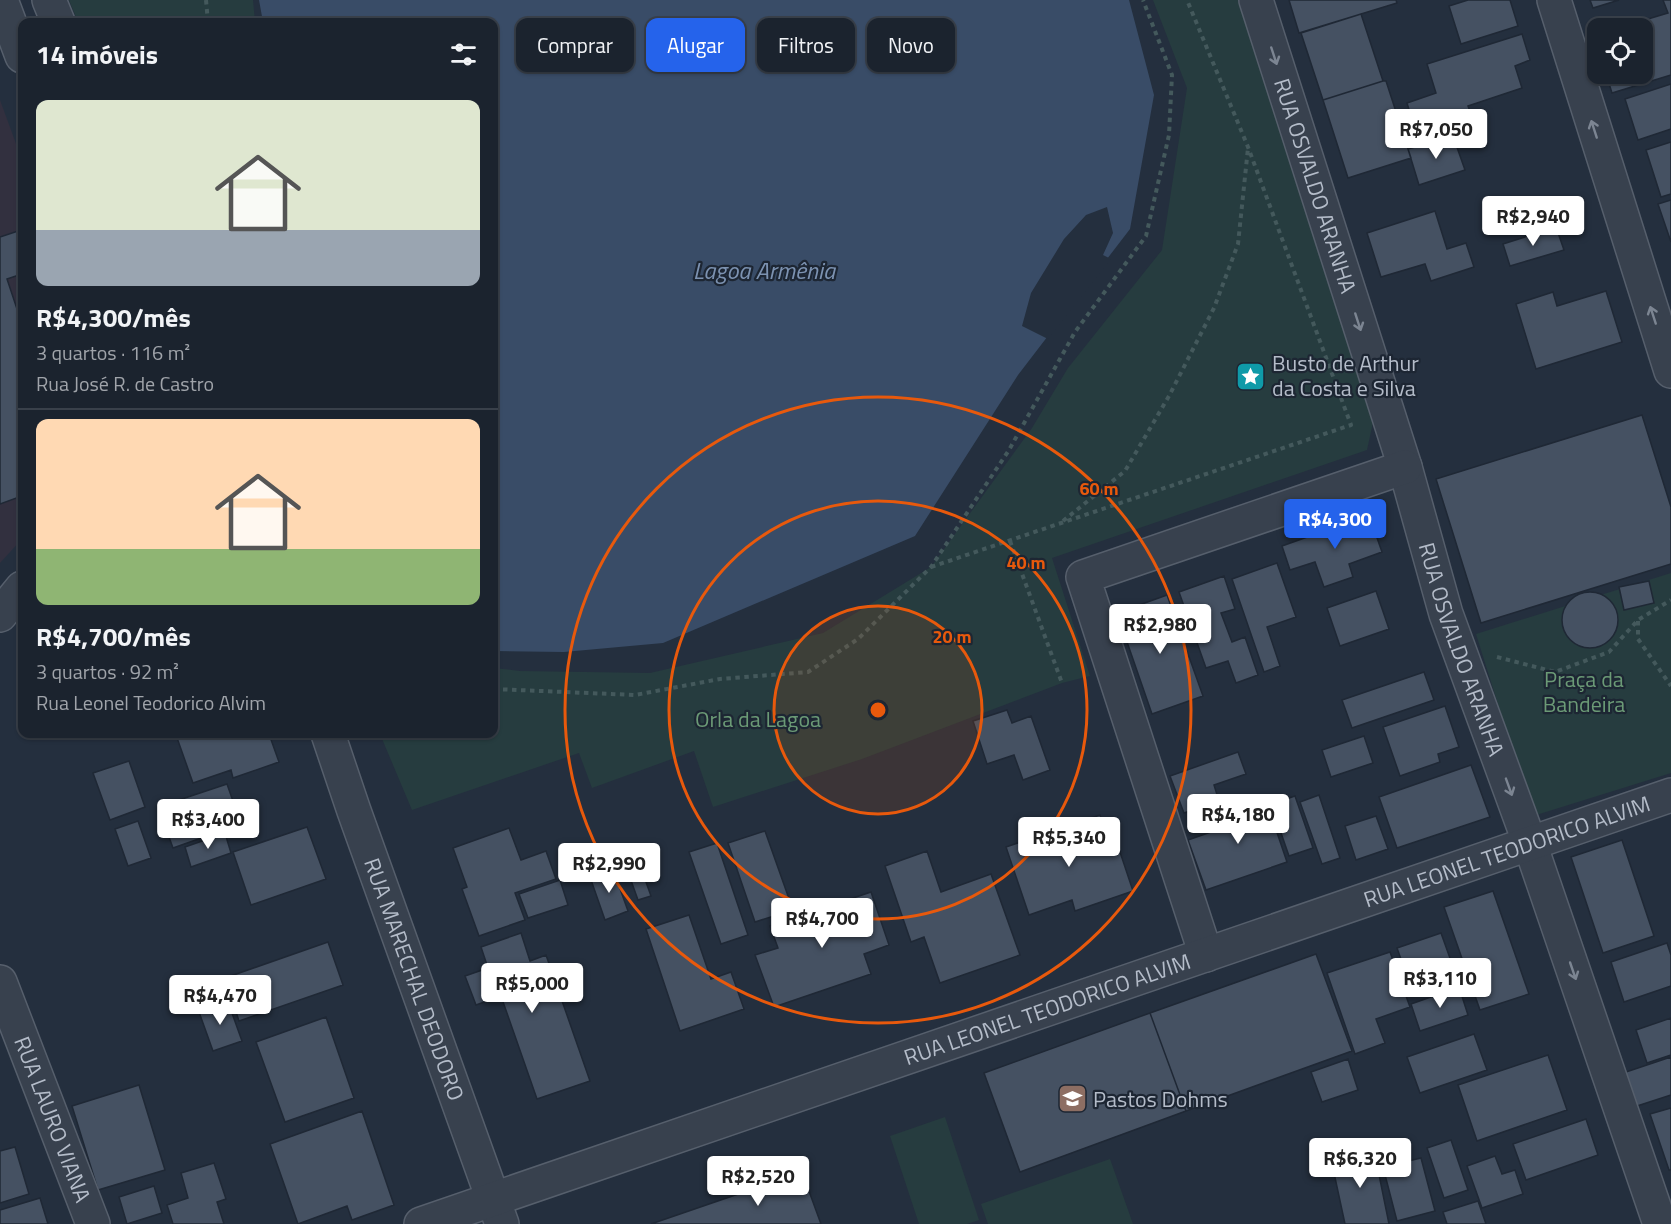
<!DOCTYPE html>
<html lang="pt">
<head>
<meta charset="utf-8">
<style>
  :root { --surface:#1b232e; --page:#282f3a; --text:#f1f3f6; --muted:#a0a4aa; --line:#39404a; --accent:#2563eb }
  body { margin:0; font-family:"Titillium Web",sans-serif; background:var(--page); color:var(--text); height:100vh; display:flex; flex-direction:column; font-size:22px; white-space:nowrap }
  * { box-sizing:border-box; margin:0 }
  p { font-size:20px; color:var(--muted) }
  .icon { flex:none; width:33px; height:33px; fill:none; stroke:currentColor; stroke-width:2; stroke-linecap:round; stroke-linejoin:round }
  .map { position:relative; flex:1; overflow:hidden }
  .sheet { position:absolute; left:18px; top:18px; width:480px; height:720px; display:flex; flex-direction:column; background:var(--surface); border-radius:12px; box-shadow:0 2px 4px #0004,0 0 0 2px var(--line) }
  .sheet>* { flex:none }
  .guide { position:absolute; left:516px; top:18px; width:570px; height:54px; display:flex; gap:12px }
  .fabs { position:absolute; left:1587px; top:18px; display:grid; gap:12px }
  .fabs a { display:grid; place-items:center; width:66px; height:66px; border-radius:12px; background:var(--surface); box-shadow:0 2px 4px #0004,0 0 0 2px var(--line); font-size:30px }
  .price { position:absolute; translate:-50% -51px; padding:0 14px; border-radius:6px; background:#fff; color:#222; font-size:20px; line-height:39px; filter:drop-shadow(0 2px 3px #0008) }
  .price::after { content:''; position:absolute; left:50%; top:36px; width:18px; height:14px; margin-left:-9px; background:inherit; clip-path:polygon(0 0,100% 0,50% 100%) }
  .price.active { background:var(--accent); color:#fff }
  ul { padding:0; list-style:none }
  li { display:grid; align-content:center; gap:12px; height:318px; padding:0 18px }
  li+li { border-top:2px solid var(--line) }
  li span { display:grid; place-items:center; height:186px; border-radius:12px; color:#555 }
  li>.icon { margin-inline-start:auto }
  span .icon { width:108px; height:108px; fill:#fffc; stroke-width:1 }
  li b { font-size:26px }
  h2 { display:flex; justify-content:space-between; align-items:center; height:72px; padding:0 18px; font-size:26px }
  .chip { padding:0 21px; border-radius:12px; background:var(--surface); box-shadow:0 2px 4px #0004,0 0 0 2px var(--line); font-size:21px; line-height:54px }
  .chip.active { background:var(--accent); color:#fff }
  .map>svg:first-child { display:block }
</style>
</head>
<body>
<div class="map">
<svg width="1671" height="1224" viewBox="0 0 1671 1224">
  <rect width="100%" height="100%" fill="#242f3e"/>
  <path fill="#32303f" d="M 0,100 L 22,160 L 22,539 L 0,563 Z"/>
  <path fill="#263c3f" d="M 69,0 L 253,0 L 255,22 L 78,22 Z
    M 1153,0 L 1241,0 L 1375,413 L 1367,450 L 1052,558 L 1090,676 L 1062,683 L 862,759 L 713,807 L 694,751 L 592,788 L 579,753 L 412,810 L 380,734 L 494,734 L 494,668 L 520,671 L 650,673 L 823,633 L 931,567 L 1032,428 L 1068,368 L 1162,250 L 1187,88 Z
    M 1671,573 L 1671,773 L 1533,816 L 1476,634 Z
    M 945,1117 L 979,1220 L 967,1224 L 919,1224 L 890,1136 Z
    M 1110,1159 L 1133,1224 L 988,1224 L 981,1204 Z"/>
  <path fill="#394c67" d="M 259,0 L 1129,0 L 1154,95 L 1130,229 L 1018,375 L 915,536 L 663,643 L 564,652 L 494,651 L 494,22 L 263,22 Z"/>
  <path fill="#242f3e" d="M 1107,207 L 1113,233 L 1103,255 L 1111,259 L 1048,339 L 1022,326 L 1031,293 L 1064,239 L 1086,215 Z"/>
  <path fill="#455162" stroke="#1f2835" stroke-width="1.5" d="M 1289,0 L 1396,0 L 1397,3 L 1299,33 Z
    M 1468,0 L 1510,0 L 1518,26 L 1461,44 L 1449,6 Z
    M 1590,0 L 1619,0 L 1593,8 Z
    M 1663,0 L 1671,0 L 1671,75 L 1612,93 L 1606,74 L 1642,74 L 1642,28 L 1618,28 L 1668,13 Z
    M 1361,14 L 1383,81 L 1323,100 L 1301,33 Z
    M 1522,34 L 1530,60 L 1515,66 L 1522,88 L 1468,106 L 1474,122 L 1418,139 L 1407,103 L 1436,93 L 1427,64 Z
    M 1383,81 L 1386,81 L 1411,158 L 1348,178 L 1323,100 Z
    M 1671,84 L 1671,129 L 1638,140 L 1625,99 Z
    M 1453,136 L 1465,170 L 1419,185 L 1408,149 Z
    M 1671,142 L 1671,194 L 1661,197 L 1646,150 Z
    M 1671,200 L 1671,242 L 1658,204 Z
    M 1435,211 L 1447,249 L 1466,243 L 1474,267 L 1431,281 L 1425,264 L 1381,277 L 1367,233 Z
    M 1556,227 L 1564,250 L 1510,266 L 1503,244 Z
    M 21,230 L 22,274 L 7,279 L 22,324 L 22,496 L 0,504 L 0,237 Z
    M 1606,291 L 1622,342 L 1536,369 L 1516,304 L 1553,292 L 1557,306 Z
    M 1642,415 L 1671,507 L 1671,564 L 1481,623 L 1436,479 Z
    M 1369,515 L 1382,552 L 1349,564 L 1353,577 L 1324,587 L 1315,562 L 1290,570 L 1282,546 Z
    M 1277,563 L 1296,617 L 1267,627 L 1280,666 L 1264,672 L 1232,579 Z
    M 1224,576 L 1235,609 L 1221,613 L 1232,642 L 1245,637 L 1258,675 L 1236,683 L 1228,661 L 1206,668 L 1179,592 Z
    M 1649,581 L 1654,603 L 1624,610 L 1619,587 Z
    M 1376,591 L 1389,629 L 1340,646 L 1327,608 Z
    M1562 620a28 28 0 1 1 56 0a28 28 0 1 1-56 0Z
    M 1167,595 L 1203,696 L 1152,714 L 1117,613 Z
    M 1424,672 L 1434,700 L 1352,728 L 1342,700 Z
    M 1445,706 L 1459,747 L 1438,754 L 1440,762 L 1400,776 L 1383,727 Z
    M 1007,710 L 1012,723 L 1031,716 L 1050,770 L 1023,780 L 1014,755 L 987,764 L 973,721 Z
    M 179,734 L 269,734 L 279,762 L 233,778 L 231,770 L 193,783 L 176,735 Z
    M 1364,736 L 1373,763 L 1331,777 L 1322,750 Z
    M 1238,752 L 1246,774 L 1214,785 L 1219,801 L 1184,813 L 1170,776 Z
    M 129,761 L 145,807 L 110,820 L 93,773 Z
    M 1471,765 L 1490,817 L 1397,848 L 1379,797 Z
    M 227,784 L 241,824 L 173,848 L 158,807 Z
    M 1240,795 L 1246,810 L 1267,803 L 1287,862 L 1206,890 L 1188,840 L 1228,826 L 1219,802 Z
    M 1319,795 L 1340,858 L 1322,864 L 1300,802 Z
    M 1295,796 L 1313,848 L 1289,856 L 1271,804 Z
    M 1100,815 L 1114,854 L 1120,852 L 1133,891 L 1075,911 L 1072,900 L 1029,915 L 1006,847 Z
    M 1376,816 L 1388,849 L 1356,860 L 1345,826 Z
    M 138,821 L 151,858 L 128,866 L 115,829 Z
    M 307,827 L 326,879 L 251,905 L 233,852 Z
    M 509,828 L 521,860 L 546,851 L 556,879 L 515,893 L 525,920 L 479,936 L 462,889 L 467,887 L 453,848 Z
    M 765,831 L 793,910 L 755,922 L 728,843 Z
    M 225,833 L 231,853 L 191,867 L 185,847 Z
    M 1622,840 L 1654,936 L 1603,953 L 1571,857 Z
    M 717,843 L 748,935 L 721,944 L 689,852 Z
    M 927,851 L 941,892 L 991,874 L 1020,955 L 940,983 L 924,937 L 911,942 L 885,866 Z
    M 641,868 L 651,896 L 638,900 L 628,872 Z
    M 613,869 L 628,911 L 605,920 L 590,877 Z
    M 560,880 L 568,905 L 528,918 L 519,894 Z
    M 1493,891 L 1529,994 L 1480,1010 L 1444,907 Z
    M 871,892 L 889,945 L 864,954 L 871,974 L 774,1007 L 755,955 L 778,948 L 770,926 Z
    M 689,915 L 711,979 L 731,972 L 744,1009 L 680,1031 L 646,929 Z
    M 521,933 L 530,961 L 546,955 L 590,1081 L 537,1099 L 501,996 L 476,1005 L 465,976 L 488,968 L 481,947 Z
    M 1441,933 L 1456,975 L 1412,990 L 1397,948 Z
    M 328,942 L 343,985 L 239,1021 L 225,978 Z
    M 1667,943 L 1671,955 L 1671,986 L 1624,1002 L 1611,962 Z
    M 1390,952 L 1410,1007 L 1376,1019 L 1385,1043 L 1355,1054 L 1327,973 Z
    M 1316,954 L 1352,1051 L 1186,1111 L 1150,1013 Z
    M 1459,987 L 1468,1015 L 1420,1031 L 1411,1004 Z
    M 228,1002 L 242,1041 L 213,1051 L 199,1012 Z
    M 1150,1013 L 1186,1111 L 1020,1172 L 984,1073 Z
    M 326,1017 L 354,1098 L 285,1122 L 256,1042 Z
    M 1671,1018 L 1671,1055 L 1647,1063 L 1636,1030 Z
    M 1474,1034 L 1487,1070 L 1420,1093 L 1407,1057 Z
    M 1548,1055 L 1567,1110 L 1477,1141 L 1458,1085 Z
    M 1671,1057 L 1671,1095 L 1634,1107 L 1623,1073 Z
    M 1348,1059 L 1358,1090 L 1322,1102 L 1311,1072 Z
    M 139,1085 L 165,1170 L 98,1190 L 72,1106 Z
    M 1671,1108 L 1671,1170 L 1669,1170 L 1650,1114 Z
    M 362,1111 L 394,1205 L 352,1220 L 347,1206 L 298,1224 L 270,1144 Z
    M 1586,1119 L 1598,1155 L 1526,1180 L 1513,1144 Z
    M 1451,1140 L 1468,1190 L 1444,1198 L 1427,1148 Z
    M 15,1147 L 29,1194 L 0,1203 L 0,1151 Z
    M 1374,1150 L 1389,1224 L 1345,1224 L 1331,1159 Z
    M 1495,1156 L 1502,1174 L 1515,1170 L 1523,1194 L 1482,1208 L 1467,1166 Z
    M 1421,1158 L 1435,1211 L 1397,1221 L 1383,1167 Z
    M 214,1163 L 226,1199 L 217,1202 L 224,1224 L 173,1224 L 167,1205 L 188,1198 L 181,1173 Z
    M 802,1172 L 821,1224 L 651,1224 Z
    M 154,1186 L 162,1213 L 127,1224 L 119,1197 Z
    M 40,1198 L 48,1224 L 0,1224 L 0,1210 Z
    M 1478,1201 L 1486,1224 L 1447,1224 L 1443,1212 Z"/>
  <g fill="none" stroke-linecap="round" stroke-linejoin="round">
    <defs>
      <g id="street">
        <path d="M 1,0 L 22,56"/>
        <path d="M 49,0 L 58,22"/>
        <path id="s1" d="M 1256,0 L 1405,467 L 1446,614 L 1530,844 L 1660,1224"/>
        <path d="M 1554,0 L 1671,371"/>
        <path d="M 0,615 L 22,588"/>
        <path id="s2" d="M 328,734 L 354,811 L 502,1224"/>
        <path d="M 1206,955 L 1083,577 L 1405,467"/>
        <path id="s3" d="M 0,982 L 93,1224"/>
        <path id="s4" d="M 421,1224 L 1671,795"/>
      </g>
    </defs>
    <use href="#street" stroke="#565f6c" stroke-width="36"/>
    <path stroke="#44595c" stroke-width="4" stroke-dasharray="4.5 4.5" stroke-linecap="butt" d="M 206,0 L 208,22
      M 1063,521 L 1125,471 L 1169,396 L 1214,308 L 1238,244 L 1248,148
      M 1010,541 L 1062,683
      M 931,567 L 1351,425 L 1248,147 L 1187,0
      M 1638,621 L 1638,639 L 1671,686
      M 1497,657 L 1555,672 L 1609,652 L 1638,620 L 1671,600
      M 494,689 L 635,695 L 720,679 L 808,672 L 858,639 L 931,567 L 1009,450 L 1075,332 L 1146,236 L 1169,135 L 1172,75 L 1143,0"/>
    <use href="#street" stroke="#38414e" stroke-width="33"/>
  </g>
  <defs><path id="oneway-shaft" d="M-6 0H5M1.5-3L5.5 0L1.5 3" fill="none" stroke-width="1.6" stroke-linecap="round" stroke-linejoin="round" transform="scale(1.5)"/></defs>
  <g stroke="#7c8592">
    <use href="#oneway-shaft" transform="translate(1274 56) rotate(72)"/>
    <use href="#oneway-shaft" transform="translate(1594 129) rotate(-108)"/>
    <use href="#oneway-shaft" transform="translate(1653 315) rotate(-108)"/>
    <use href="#oneway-shaft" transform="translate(1358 322) rotate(72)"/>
    <use href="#oneway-shaft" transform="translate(1509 787) rotate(70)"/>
    <use href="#oneway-shaft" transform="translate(1573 971) rotate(71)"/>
  </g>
  <circle cx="878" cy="710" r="104" fill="#e8590c" fill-opacity=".12"/>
  <g fill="none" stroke="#e8590c" stroke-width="3">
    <circle cx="878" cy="710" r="104"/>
    <circle cx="878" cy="710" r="209"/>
    <circle cx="878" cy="710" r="313"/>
  </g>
  <defs>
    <symbol id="sight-square" viewBox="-11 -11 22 22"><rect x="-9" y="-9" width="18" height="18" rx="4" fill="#0f9aa8" stroke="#1d2633"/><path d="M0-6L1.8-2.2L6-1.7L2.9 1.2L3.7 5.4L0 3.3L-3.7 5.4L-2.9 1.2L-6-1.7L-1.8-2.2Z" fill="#fff"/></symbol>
    <symbol id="school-square" viewBox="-11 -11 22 22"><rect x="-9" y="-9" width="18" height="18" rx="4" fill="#8d6e63" stroke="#1d2633"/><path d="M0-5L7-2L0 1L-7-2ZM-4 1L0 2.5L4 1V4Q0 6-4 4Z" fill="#fff"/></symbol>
  </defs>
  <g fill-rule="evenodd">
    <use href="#sight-square" x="1234" y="360" width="33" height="33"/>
    <use href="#school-square" x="1056" y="1082" width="33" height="33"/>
  </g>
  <g text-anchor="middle" stroke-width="4.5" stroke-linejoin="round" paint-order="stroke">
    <g font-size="22" fill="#b4bcc9" stroke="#1d2633">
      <text dy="8" stroke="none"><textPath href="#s1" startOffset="195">RUA OSVALDO ARANHA</textPath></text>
      <text dy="8" stroke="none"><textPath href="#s1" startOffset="681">RUA OSVALDO ARANHA</textPath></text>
      <text dy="8" stroke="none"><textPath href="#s4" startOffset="1148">RUA LEONEL TEODORICO ALVIM</textPath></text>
      <text dy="8" stroke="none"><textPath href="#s2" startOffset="260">RUA MARECHAL DEODORO</textPath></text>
      <text dy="8" stroke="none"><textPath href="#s4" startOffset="662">RUA LEONEL TEODORICO ALVIM</textPath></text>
      <text dy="8" stroke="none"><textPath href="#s3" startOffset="147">RUA LAURO VIANA</textPath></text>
    </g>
    <g font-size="22" fill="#b4bcc9" stroke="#1d2633" text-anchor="start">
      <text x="1272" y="371">Busto de Arthur<tspan x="1272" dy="25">da Costa e Silva</tspan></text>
      <text x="1093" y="1107">Pastos Dohms</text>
    </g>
    <g font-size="22" fill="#6b9a76" stroke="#1d2633">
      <text x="1584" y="687">Praça da<tspan x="1584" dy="25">Bandeira</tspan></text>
      <text x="758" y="727">Orla da Lagoa</text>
    </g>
    <g font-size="24" font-style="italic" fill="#7c92b1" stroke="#1d2633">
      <text x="764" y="279">Lagoa Armênia</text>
    </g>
  </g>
  <circle cx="878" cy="710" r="9" fill="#e8590c" stroke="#1d2633" stroke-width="3"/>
  <g font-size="18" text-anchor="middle" font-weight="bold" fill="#e8590c" stroke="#1d2633" stroke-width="4.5" stroke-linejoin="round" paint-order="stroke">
    <text x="1099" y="495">60 m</text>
    <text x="1026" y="569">40 m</text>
    <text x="952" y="643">20 m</text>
  </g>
</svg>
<div class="fabs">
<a><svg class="icon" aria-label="locate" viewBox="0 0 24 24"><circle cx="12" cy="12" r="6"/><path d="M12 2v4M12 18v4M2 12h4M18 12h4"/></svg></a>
</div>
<b class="price" style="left:1436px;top:160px">R$7,050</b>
<b class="price" style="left:1533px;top:247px">R$2,940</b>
<b class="price active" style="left:1335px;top:550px">R$4,300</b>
<b class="price" style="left:1160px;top:655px">R$2,980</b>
<b class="price" style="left:1238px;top:845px">R$4,180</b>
<b class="price" style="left:208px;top:850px">R$3,400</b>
<b class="price" style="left:1069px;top:868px">R$5,340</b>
<b class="price" style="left:609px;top:894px">R$2,990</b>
<b class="price" style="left:822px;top:949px">R$4,700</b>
<b class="price" style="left:1440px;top:1009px">R$3,110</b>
<b class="price" style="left:532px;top:1014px">R$5,000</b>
<b class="price" style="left:220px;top:1026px">R$4,470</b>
<b class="price" style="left:1360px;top:1189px">R$6,320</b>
<b class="price" style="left:758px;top:1207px">R$2,520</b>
<div class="guide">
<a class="chip">Comprar</a>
<a class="chip active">Alugar</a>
<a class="chip">Filtros</a>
<a class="chip">Novo</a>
</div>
<section class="sheet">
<h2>14 imóveis<svg class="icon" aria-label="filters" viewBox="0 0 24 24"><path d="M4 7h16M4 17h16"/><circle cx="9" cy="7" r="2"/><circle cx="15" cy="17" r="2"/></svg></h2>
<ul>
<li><span style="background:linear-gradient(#dfe7d0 70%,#9aa5b1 0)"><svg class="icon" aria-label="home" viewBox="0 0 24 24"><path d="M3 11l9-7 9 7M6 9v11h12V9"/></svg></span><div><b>R$4,300/mês</b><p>3 quartos · 116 m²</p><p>Rua José R. de Castro</p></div></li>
<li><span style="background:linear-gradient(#ffd9b3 70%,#8fb573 0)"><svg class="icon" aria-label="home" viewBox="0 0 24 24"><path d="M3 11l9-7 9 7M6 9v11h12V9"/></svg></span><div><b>R$4,700/mês</b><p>3 quartos · 92 m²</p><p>Rua Leonel Teodorico Alvim</p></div></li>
</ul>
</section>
</div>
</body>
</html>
